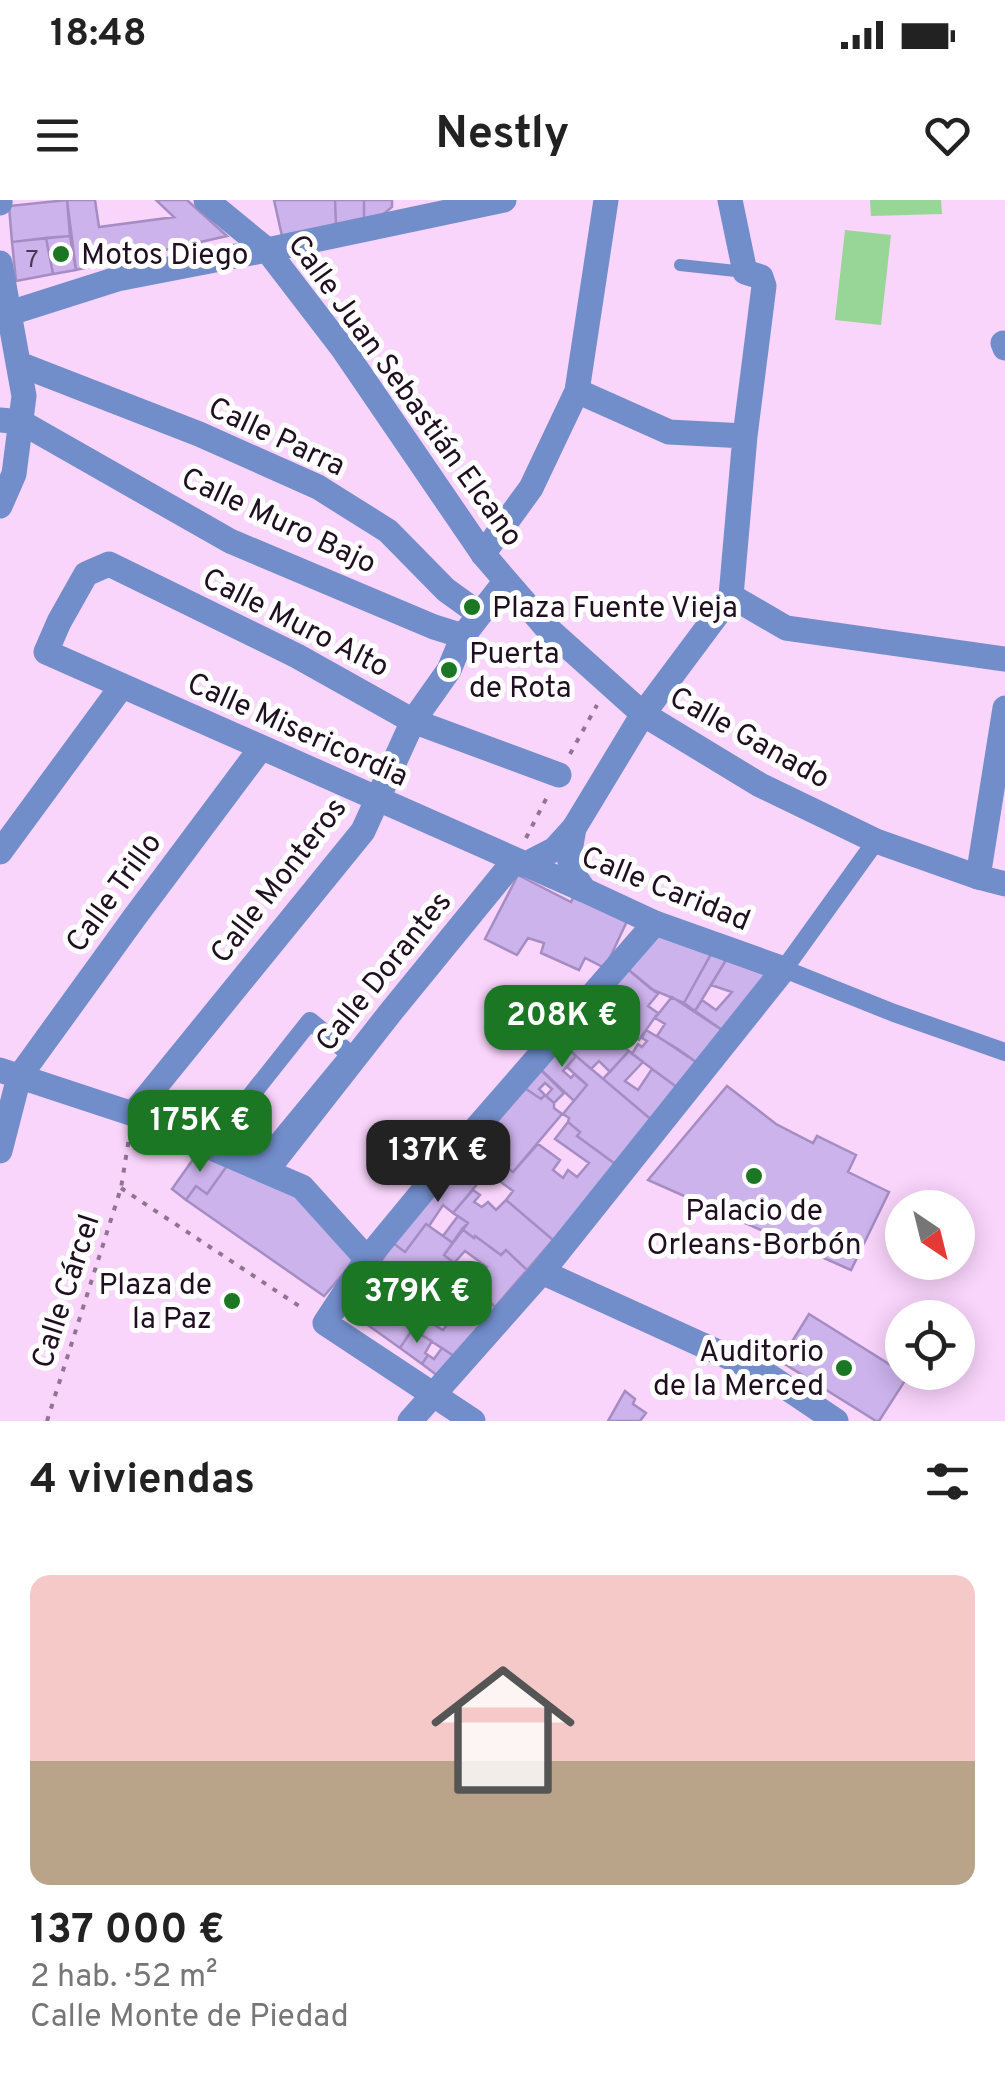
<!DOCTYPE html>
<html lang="es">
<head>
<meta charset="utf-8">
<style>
  :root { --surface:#fff; --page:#f2f2f2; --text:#222; --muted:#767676; --line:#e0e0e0; --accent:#1c7725 }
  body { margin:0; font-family:Overpass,sans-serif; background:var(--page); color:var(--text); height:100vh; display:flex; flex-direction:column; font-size:38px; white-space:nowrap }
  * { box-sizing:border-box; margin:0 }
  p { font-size:32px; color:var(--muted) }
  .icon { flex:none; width:55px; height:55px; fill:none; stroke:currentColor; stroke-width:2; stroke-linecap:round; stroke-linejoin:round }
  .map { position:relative; height:1221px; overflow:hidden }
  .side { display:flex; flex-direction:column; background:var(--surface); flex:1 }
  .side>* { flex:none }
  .needle { width:65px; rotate:145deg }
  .fabs { position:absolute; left:885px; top:990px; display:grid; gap:20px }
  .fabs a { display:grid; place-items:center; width:90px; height:90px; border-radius:50%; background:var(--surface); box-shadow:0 5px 25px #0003; font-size:50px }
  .price { position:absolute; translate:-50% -85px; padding:0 22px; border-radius:20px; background:var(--accent); color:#fff; font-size:32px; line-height:65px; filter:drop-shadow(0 2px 5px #0008) }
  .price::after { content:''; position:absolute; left:50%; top:60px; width:30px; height:22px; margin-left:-15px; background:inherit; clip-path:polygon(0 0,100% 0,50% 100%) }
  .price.active { background:#222; color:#fff }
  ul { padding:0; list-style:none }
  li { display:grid; align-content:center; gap:20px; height:530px; padding:0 30px }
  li+li { border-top:2px solid var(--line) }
  li span { display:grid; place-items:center; height:310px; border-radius:20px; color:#555 }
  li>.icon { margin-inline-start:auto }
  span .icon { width:180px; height:180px; fill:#fffc; stroke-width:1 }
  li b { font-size:42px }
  h2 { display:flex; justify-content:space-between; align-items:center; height:120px; padding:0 30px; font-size:42px }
  .status { display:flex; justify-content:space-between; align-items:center; height:70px; padding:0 50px; background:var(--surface); direction:ltr }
  .status svg { height:28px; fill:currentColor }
  header { display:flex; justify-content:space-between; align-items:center; height:130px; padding:0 30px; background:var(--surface); font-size:45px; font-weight:700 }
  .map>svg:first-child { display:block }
</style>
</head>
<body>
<div class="status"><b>18:48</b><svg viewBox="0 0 49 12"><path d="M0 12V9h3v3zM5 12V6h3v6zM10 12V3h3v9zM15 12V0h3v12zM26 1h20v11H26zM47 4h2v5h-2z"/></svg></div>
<header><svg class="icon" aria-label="menu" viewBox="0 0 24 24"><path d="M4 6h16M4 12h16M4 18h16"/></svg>Nestly<svg class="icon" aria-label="heart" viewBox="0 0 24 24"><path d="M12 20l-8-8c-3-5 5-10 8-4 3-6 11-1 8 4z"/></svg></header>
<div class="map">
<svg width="1005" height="1221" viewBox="0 0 1005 1221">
  <rect width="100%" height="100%" fill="#f9d4fb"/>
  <path fill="#97d697" d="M 870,0 L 941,0 L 942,14 L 871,16 Z
    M 845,30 L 891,35 L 881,125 L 835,120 Z"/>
  <path fill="#ccb3ec" stroke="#a58dc3" stroke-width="2.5" d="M 67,0 L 95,0 L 99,27 L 174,17 L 156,0 L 187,0 L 227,36 L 76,70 Z
    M 67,0 L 70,36 L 12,42 L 9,6 Z
    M 274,0 L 335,0 L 336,25 L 282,36 Z
    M 335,0 L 364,0 L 364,21 L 336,25 Z
    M 364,0 L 392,0 L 392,7 L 380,17 L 364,21 Z
    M 70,36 L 76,70 L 53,74 L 46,38 Z
    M 46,38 L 53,74 L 16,81 L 12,42 Z
    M 518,675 L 571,702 L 575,694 L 628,719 L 605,768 L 585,758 L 579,770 L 541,753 L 544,743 L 528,738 L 517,755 L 485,739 Z
    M 654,730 L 711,754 L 684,803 L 651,789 L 624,766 Z
    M 711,754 L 726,760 L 695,811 L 684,803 Z
    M 726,760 L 767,775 L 725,832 L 695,811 L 702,800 L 716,810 L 732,792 L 711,785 Z
    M 624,766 L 658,794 L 648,806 L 658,813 L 639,840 L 592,802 Z
    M 672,797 L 725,832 L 699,864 L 657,836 L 665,824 L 655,818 Z
    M 592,802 L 635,836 L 625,848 L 629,851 L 610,872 L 599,861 L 591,869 L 559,841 Z
    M 646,830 L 678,849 L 699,864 L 678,888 L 632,854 L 638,844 L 642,847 L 647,841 L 642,838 Z
    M 559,841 L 576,856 L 563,871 L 571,878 L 574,874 L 587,885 L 574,901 L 536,865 Z
    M 629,851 L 643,862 L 625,881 L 638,890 L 652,869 L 678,888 L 654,922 L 603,879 Z
    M 576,856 L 654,922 L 618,966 L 577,936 L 580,932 L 568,922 L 569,918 L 563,914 L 587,885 L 567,867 Z
    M 536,865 L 564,893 L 554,903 L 546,896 L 552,889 L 545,883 L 539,889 L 545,895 L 541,899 L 520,885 Z
    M 520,885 L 541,899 L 545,895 L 554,903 L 554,908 L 562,914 L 513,972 L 473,943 Z
    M 727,886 L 776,924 L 813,943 L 817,936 L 856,955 L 848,972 L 889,992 L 851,1070 L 648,980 Z
    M 568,922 L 580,932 L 577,936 L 618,966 L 553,1040 L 506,1000 L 513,991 L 487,972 L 496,960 L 513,972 L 538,944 L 560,960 L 553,970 L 563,978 L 568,970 L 577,977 L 589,963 L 555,939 Z
    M 473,943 L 496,960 L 478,983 L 454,966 Z
    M 199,951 L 229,963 L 207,994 L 196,986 L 186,1000 L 172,989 Z
    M 229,963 L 288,985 L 355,1060 L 324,1096 L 186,1000 L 196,986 L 207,994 Z
    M 454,966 L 478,983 L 453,1013 L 443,1005 L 429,1026 L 426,1024 L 405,1052 L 393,1043 Z
    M 473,990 L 480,995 L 474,1002 L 482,1007 L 488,1002 L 496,1010 L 506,1000 L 553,1040 L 527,1070 L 506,1050 L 501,1055 L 475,1036 L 474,1038 L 462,1029 L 468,1023 L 453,1013 Z
    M 458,1016 L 468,1023 L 453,1043 L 443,1036 Z
    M 426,1024 L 453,1043 L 444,1055 L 454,1063 L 438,1085 L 436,1084 L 425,1101 L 403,1087 L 410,1074 L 402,1069 L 375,1106 L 359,1096 L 393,1043 L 405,1052 Z
    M 462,1029 L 474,1038 L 475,1036 L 501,1055 L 506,1050 L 527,1070 L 495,1107 L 485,1097 L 479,1102 L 467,1091 L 487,1067 L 465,1051 L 454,1063 L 444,1055 Z
    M 402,1069 L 410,1074 L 403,1087 L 434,1108 L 419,1133 L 412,1130 L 400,1148 L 365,1123 L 347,1114 L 359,1096 L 388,1114 L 399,1098 L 386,1089 Z
    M 461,1073 L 474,1081 L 467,1091 L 479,1102 L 485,1097 L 495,1107 L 482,1123 L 432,1089 L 443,1077 L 454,1084 Z
    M 442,1095 L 482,1123 L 454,1156 L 419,1133 L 426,1120 L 443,1130 L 450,1121 L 433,1110 Z
    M 809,1114 L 908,1176 L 879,1221 L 876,1221 L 780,1161 Z
    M 412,1130 L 432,1141 L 425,1153 L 428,1155 L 422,1164 L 400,1148 Z
    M 442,1148 L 454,1156 L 438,1176 L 422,1164 L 428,1155 L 434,1159 Z
    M 625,1191 L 635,1199 L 633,1204 L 646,1213 L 640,1221 L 608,1221 Z"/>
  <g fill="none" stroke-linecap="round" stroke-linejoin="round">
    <path stroke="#907592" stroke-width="4" stroke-dasharray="5 8" stroke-linecap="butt" d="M 570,554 L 597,505
      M 526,638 L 547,597
      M 121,988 L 305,1110
      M 47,1221 L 121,988 L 129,938"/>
    <path stroke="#718dca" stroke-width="12" d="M 680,65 L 745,72"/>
    <path stroke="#718dca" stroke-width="18" d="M 876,641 L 784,769 L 894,813 L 1005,852
      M 310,821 L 350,854 L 265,957 L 218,937 Z"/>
    <path stroke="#718dca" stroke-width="25" d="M 267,50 L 504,0
      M 1003,143 L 1005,148
      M 19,164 L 199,234 L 318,287 L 388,331 L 446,390 L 478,413
      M 577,191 L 669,232 L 745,236
      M 0,220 L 21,222 L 230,341 L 434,427 L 463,436
      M 483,354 L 531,288 L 577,191 L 606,0
      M 731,396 L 786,428 L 1005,459
      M 643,514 L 731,396 L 745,236 L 764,86 L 761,77 L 745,72 L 730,0
      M 559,575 L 413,521 L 297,456 L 109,364 L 86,374 L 59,422 L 46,452 L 584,690
      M 0,652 L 122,486
      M 524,665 L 555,649 L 574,628
      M 978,677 L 1005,508
      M 0,870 L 133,914 L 302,987 L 367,1059
      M 133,914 L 363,631 L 413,521 L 449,470 L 463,436 L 505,382
      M 0,951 L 19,877 L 134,718 L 261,548
      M 267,970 L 390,813 L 514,661
      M 473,1221 L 325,1123 L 367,1059 L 452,956 L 655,723"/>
    <path stroke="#718dca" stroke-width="25" d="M 206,0 L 267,50 L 343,149 L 483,354 L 545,426 L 643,514 L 760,585 L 876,641 L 978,677 L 1005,684
      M 0,3 L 0,0
      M 0,63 L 24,196 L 14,274 L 0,306
      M 10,113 L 117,79 L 267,50
      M 542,1072 L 766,1174 L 836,1221
      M 410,1221 L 542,1072 L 784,769 L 655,723 L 584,690 L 572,672 L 569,657 L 574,628 L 643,514"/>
  </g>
  <g fill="#1c7725" stroke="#fff" stroke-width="4">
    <circle cx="61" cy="54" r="10"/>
    <circle cx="472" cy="407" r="10"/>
    <circle cx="449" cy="470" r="10"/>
    <circle cx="754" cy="976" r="10"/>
    <circle cx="232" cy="1101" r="10"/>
    <circle cx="844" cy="1168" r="10"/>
  </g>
  <g text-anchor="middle" stroke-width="10" stroke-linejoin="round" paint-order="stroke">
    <g font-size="25" fill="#4a3853">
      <text x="32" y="67">7</text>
    </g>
    <g font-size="30" fill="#1f0f20" stroke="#fff" text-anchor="start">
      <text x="81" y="64">Motos Diego</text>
      <text x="492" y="417">Plaza Fuente Vieja</text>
      <text x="469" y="463">Puerta<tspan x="469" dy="34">de Rota</tspan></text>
      <text x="754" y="1020" text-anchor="middle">Palacio de<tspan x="754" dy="34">Orleans-Borbón</tspan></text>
      <text x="212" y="1094" text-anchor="end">Plaza de<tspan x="212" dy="34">la Paz</tspan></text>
      <text x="824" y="1161" text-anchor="end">Auditorio<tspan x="824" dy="34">de la Merced</tspan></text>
    </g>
    <g font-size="30" fill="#1f0f20" stroke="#fff">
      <text transform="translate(406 190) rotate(54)" y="10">Calle Juan Sebastián Elcano</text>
      <text transform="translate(277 236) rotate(25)" y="10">Calle Parra</text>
      <text transform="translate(279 320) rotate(25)" y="10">Calle Muro Bajo</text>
      <text transform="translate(296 422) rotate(27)" y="10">Calle Muro Alto</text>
      <text transform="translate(298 529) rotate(24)" y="10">Calle Misericordia</text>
      <text transform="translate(750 537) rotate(29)" y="10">Calle Ganado</text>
      <text transform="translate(278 680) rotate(-52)" y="10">Calle Monteros</text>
      <text transform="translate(666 688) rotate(22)" y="10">Calle Caridad</text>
      <text transform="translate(113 692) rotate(-54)" y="10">Calle Trillo</text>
      <text transform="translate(383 771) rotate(-51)" y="10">Calle Dorantes</text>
      <text transform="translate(65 1091) rotate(-72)" y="10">Calle Cárcel</text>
    </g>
  </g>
</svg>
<div class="fabs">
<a><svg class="needle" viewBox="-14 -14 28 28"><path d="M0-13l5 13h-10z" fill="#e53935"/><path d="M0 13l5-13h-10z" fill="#767676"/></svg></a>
<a><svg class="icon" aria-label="locate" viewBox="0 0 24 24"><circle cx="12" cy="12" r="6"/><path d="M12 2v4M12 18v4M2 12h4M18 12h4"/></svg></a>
</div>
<b class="price" style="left:562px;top:870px">208K €</b>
<b class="price" style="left:200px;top:975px">175K €</b>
<b class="price active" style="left:438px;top:1005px">137K €</b>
<b class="price" style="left:417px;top:1146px">379K €</b>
</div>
<section class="side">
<h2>4 viviendas<svg class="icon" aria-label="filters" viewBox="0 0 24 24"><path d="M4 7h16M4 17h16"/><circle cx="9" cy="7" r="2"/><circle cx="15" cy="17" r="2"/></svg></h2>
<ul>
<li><span style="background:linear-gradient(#f6c9c9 60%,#b9a48a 0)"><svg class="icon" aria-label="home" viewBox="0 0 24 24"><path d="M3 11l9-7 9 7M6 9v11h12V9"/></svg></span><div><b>137 000 €</b><p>2 hab. · 52 m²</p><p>Calle Monte de Piedad</p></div></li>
</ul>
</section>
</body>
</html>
